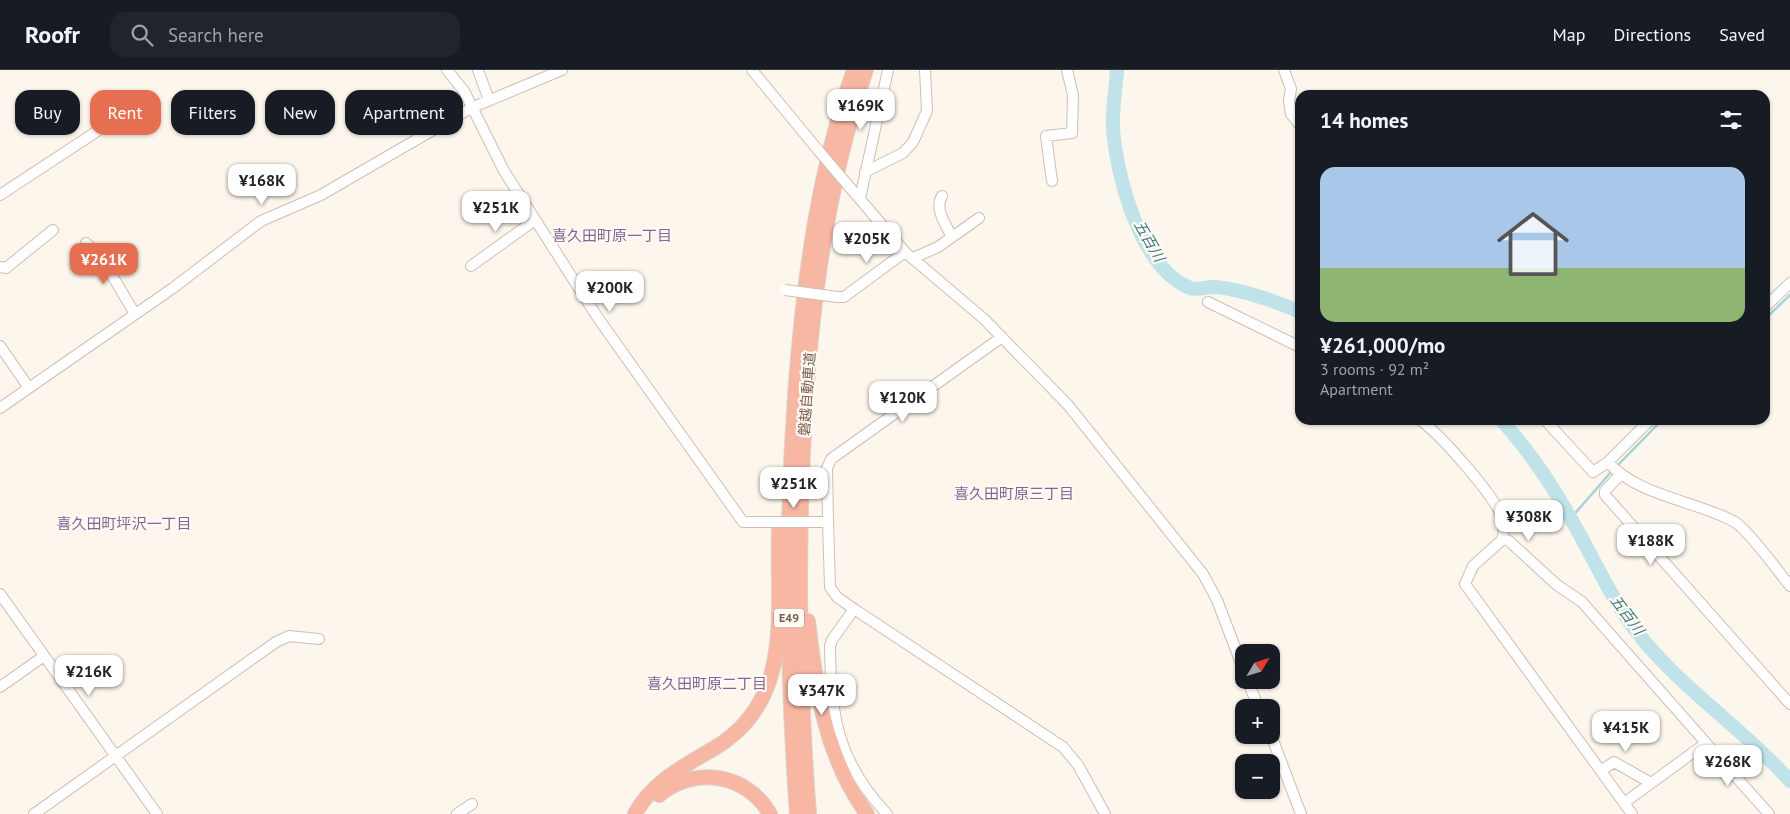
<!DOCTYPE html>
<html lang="en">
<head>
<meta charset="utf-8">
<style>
  :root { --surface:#171b24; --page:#20242c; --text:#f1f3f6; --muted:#9ea1a6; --line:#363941; --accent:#e76f51 }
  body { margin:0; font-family:"PT Sans","Noto Sans JP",sans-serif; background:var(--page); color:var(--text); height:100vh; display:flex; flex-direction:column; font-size:19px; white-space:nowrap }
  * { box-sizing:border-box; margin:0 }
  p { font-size:16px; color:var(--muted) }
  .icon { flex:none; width:28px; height:28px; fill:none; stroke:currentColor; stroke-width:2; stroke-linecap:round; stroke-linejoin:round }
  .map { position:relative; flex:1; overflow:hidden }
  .side { position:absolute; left:1295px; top:20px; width:475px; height:335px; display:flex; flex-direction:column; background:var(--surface); border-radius:15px; box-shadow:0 1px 4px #0004 }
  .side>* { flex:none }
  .banner { position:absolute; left:15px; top:20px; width:475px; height:45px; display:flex; gap:10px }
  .needle { width:32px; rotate:52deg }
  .controls { position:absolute; left:1235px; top:574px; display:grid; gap:10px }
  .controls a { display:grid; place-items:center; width:45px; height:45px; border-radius:10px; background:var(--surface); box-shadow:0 1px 4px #0004; font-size:25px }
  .price { position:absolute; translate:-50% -42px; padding:0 11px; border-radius:10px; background:#fff; color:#222; font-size:16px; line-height:32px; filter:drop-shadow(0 1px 2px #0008) }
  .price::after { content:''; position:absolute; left:50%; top:30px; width:15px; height:11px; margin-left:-8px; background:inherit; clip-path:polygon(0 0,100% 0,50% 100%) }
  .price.current { background:var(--accent); color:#fff }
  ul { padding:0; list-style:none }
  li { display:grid; align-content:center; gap:10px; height:265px; padding:0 25px }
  li span { display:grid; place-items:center; height:155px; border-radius:15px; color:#555 }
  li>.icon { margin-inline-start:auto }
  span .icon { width:90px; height:90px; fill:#fffc; stroke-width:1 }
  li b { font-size:21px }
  h2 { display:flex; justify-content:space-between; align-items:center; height:60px; padding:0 25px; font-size:21px }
  .chip { padding:0 18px; border-radius:15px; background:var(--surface); box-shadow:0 1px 4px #0004; font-size:18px; line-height:45px }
  .chip.current { background:var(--accent); color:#fff }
  header { display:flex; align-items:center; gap:30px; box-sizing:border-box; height:70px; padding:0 25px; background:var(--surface); border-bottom:1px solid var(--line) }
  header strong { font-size:24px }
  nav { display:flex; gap:28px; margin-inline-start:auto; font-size:18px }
  .search { width:350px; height:45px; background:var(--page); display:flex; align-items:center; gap:12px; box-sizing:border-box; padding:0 18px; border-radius:15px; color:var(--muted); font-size:19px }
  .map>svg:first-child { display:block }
</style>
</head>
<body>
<header>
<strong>Roofr</strong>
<div class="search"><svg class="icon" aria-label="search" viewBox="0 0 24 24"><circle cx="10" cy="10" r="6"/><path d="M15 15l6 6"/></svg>Search here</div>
<nav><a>Map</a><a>Directions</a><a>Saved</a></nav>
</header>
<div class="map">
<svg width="1790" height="744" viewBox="0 0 1790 744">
  <rect width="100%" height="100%" fill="#fdf6ec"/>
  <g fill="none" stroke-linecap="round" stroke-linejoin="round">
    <path stroke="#a5d3da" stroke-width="2.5" d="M 1765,249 L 1790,225
      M 1616,397 L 1662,350
      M 1571,448 L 1612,401"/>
    <path stroke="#bfe3e8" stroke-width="14" d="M 1117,0 C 1116,18 1112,38 1113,57 C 1116,105 1140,198 1190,218 C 1198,221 1208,216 1216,217 C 1240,219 1278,232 1300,242
      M 1501,350 C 1528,379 1552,415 1571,449 C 1592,485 1608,523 1633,557 C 1677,616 1742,657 1790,711"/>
    <defs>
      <path id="minor" d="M 447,0 L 464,21 L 504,101 L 598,248 L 743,452 L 765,452
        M 478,0 L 489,30
        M 752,0 L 818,80
        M 1284,0 L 1291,19 L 1289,31 L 1291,44 L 1300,55
        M 865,102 L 903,83 L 913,72 L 927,41 L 925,0
        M 1052,111 L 1046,66 L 1072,63 L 1073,25 L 1067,0
        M 847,114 L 905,182 L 984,249 L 1068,335 L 1203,504 L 1217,530 L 1244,601
        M 0,125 L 143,31
        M 942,126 C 934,139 946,155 952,167
        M 860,128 L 888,0
        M 86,173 L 100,185 L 135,244
        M 913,188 L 938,177 L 979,148
        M 471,196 L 535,150
        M 0,197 L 6,198 L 53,160
        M 837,227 L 844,227 L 905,182
        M 1208,232 L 1300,277
        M 1765,237 L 1790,213
        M 0,276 L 29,318
        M 0,338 L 173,218 L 261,151 L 321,125 L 471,38 L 562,0
        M 1420,350 C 1440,364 1495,426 1503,449 C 1505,456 1503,463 1503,469
        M 1545,350 L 1593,402 L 1608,392 L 1650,350
        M 1608,392 C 1637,426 1697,431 1735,452 C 1749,461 1778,501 1790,516
        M 1620,405 L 1605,421 L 1605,425 L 1790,634
        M 828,451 L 827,398 L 831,389 L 1002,267
        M 823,452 L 828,451 L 830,517 L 837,527 L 854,539 L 1063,677 L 1078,695 L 1105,744
        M 0,524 L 157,744
        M 854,539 L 832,570 L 830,576 C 831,646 837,691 887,744
        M 1247,610 L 1259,638
        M 0,617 L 44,586
        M 1271,665 L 1301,744
        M 1706,673 L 1769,744
        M 1601,701 L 1614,692 L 1651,713
        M 1624,733 L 1706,673 L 1582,532 L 1557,515 L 1509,471 L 1503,469 L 1473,496 L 1465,514 L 1632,744
        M 34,744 L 276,572 L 289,566 L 319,569
        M 457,744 L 472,734"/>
      <path id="highway" d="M 808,551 C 816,620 825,686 867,744
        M 659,725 C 695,695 747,704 770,744
        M 635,744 C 651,713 684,696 713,679 C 796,631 776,541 779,459
        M 797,744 C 787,605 785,465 795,326 C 803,216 817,104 854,0
        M 809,744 C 800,631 798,518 802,405 C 807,268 822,130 866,0"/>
    </defs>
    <use href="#minor" stroke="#d1beb0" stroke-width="12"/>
    <use href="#highway" stroke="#dad1cd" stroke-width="16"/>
    <use href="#minor" stroke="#fff" stroke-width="10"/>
    <use href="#highway" stroke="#f7b7a3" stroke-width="14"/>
    <defs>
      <path id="minor-bridge" d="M 818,80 L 847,114
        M 785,220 L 837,227
        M 765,452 L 823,452"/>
    </defs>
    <use href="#minor-bridge" stroke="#d1beb0" stroke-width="12" stroke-linecap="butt"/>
    <use href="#minor-bridge" stroke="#fff" stroke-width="10"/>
  </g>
  <g text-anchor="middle" stroke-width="4.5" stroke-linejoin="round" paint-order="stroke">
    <rect fill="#fffaf3" stroke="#a28b7f" stroke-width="1" x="774" y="538.5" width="30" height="19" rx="4"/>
    <g font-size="12" font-weight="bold" fill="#7a5c4d">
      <text x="789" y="552">E49</text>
    </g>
    <g font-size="14" fill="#7a5c4d" stroke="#fffaf3">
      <text transform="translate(807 324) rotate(-86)" y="5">磐越自動車道</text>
    </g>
    <g font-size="15" fill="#846695" stroke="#fffaf3">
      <text x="612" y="171">喜久田町原一丁目</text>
      <text x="1014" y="429">喜久田町原三丁目</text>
      <text x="124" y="459">喜久田町坪沢一丁目</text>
      <text x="707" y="619">喜久田町原二丁目</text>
    </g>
    <g font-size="15" font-style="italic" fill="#437c86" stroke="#fffaf3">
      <text transform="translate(1149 171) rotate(60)" y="5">五百川</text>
      <text transform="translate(1627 545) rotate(53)" y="5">五百川</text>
    </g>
  </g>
</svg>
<div class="controls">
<a><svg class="needle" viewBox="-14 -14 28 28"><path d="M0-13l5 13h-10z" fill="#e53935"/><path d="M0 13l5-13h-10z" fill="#9ea1a6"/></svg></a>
<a>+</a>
<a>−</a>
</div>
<b class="price" style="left:861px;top:61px">¥169K</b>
<b class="price" style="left:262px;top:136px">¥168K</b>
<b class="price" style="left:496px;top:163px">¥251K</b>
<b class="price" style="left:867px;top:194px">¥205K</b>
<b class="price current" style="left:104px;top:215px">¥261K</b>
<b class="price" style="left:610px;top:243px">¥200K</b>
<b class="price" style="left:903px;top:353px">¥120K</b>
<b class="price" style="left:794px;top:439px">¥251K</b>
<b class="price" style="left:1529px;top:472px">¥308K</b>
<b class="price" style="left:1651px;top:496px">¥188K</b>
<b class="price" style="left:89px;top:627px">¥216K</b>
<b class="price" style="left:822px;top:646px">¥347K</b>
<b class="price" style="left:1626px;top:683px">¥415K</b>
<b class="price" style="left:1728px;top:717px">¥268K</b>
<div class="banner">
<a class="chip">Buy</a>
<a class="chip current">Rent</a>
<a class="chip">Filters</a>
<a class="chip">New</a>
<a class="chip">Apartment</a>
</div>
<section class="side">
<h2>14 homes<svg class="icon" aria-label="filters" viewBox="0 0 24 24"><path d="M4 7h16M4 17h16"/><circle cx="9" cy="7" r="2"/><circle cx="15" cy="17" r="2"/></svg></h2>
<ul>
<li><span style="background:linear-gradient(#a9c7e8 65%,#8fb573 0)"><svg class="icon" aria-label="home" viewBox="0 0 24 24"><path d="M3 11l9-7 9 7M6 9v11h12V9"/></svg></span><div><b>¥261,000/mo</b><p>3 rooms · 92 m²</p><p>Apartment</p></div></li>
</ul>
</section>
</div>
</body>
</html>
